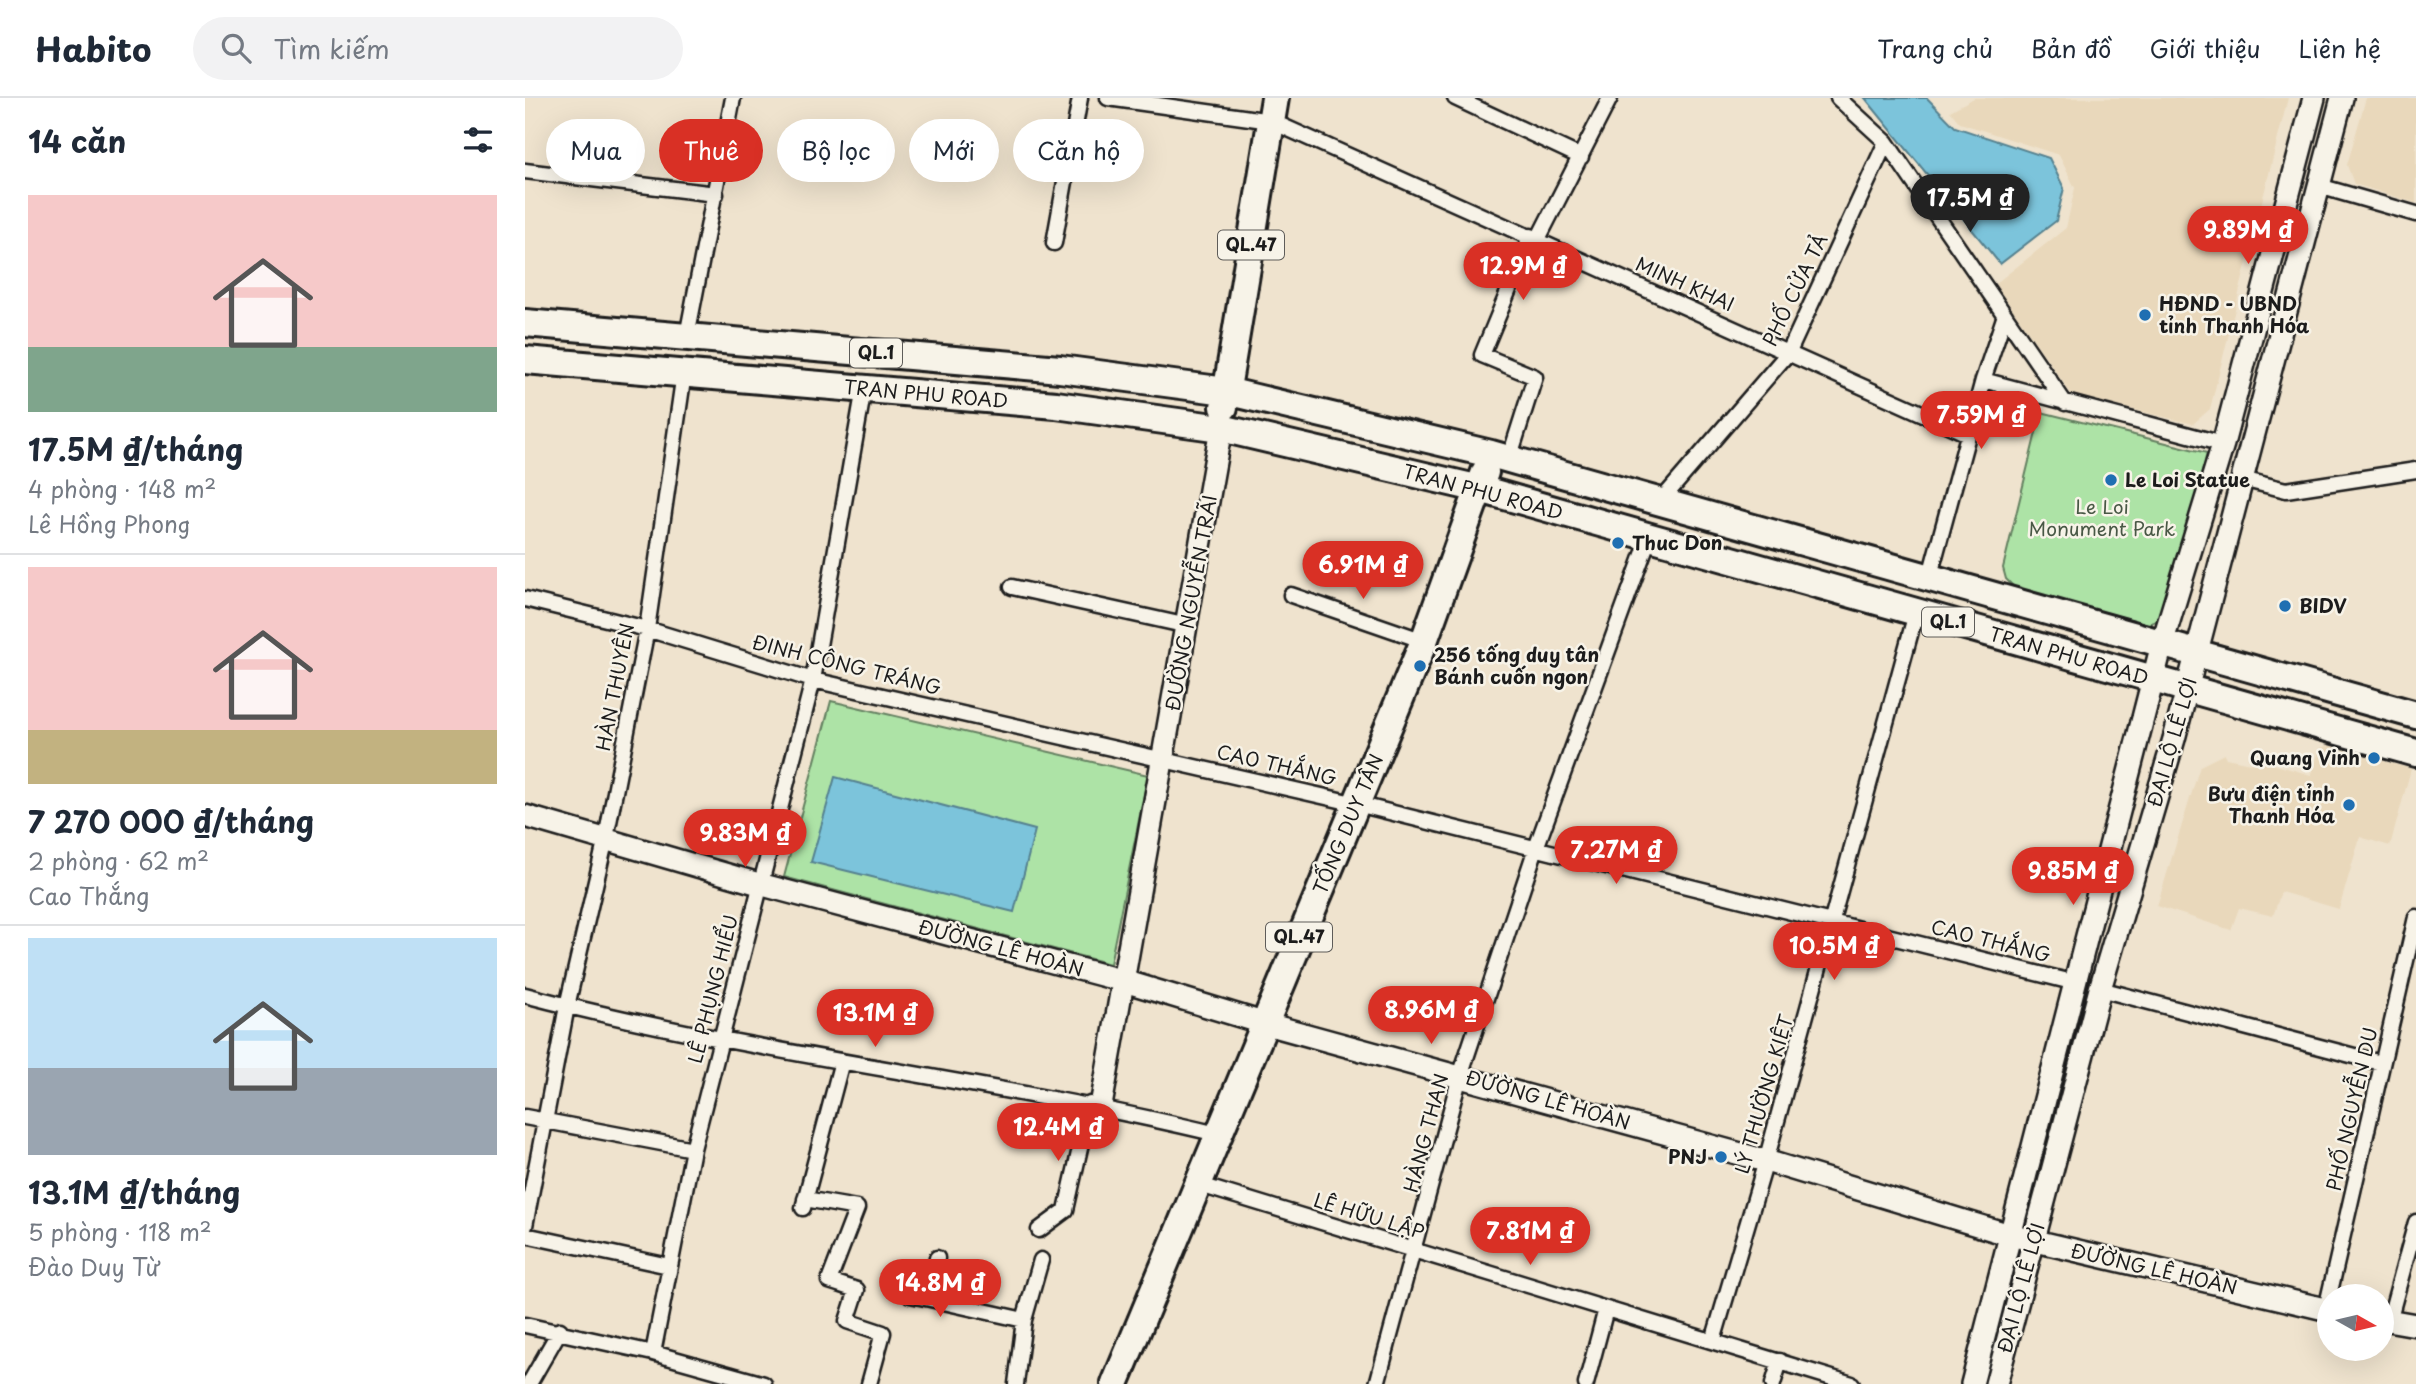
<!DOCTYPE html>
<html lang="vi">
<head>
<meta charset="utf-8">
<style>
  :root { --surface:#fff; --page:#f2f2f3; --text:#1f2937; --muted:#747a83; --line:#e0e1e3; --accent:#d93025 }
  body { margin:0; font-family:"Playpen Sans",sans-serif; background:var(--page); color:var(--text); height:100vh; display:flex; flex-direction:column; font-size:26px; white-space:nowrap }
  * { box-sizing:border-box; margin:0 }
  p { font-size:23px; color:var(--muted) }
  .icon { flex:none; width:38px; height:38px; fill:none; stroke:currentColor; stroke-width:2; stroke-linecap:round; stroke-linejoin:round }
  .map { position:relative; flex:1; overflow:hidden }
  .drawer { display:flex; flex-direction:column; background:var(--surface); width:525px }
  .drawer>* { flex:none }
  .hud { position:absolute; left:21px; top:21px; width:665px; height:63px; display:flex; gap:14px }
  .needle { width:46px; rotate:98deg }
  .tools { position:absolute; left:1792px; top:1186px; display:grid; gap:14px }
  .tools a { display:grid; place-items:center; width:77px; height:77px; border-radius:50%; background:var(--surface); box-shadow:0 7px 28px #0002; font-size:35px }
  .price { position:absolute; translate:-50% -60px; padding:0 16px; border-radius:24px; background:var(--accent); color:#fff; font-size:23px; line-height:46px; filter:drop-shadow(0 2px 4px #0008) }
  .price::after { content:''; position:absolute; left:50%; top:42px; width:21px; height:16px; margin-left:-10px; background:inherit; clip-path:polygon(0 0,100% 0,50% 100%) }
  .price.current { background:#222; color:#fff }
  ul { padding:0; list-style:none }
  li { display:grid; align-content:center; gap:14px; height:371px; padding:0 28px }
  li+li { border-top:2px solid var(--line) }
  li span { display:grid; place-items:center; height:217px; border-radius:0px; color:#555 }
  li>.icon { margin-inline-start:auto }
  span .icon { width:126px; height:126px; fill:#fffc; stroke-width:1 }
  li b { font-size:30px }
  h2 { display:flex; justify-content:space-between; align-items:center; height:84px; padding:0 28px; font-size:30px }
  .tag { padding:0 24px; border-radius:32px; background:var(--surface); box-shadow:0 7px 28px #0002; font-size:24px; line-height:63px }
  .tag.current { background:var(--accent); color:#fff }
  header { display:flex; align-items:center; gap:42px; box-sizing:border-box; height:98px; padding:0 35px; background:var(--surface); border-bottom:2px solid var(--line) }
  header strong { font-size:33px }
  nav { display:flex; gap:38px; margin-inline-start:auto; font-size:24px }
  .search { width:490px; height:63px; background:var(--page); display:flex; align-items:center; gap:18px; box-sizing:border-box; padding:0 24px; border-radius:38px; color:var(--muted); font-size:26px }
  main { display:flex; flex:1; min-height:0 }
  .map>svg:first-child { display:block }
</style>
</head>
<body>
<header>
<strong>Habito</strong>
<div class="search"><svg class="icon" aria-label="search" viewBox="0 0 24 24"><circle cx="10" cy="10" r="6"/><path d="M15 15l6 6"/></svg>Tìm kiếm</div>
<nav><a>Trang chủ</a><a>Bản đồ</a><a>Giới thiệu</a><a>Liên hệ</a></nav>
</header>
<main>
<section class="drawer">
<h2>14 căn<svg class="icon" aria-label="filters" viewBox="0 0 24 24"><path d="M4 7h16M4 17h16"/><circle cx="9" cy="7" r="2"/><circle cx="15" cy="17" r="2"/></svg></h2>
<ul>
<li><span style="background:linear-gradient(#f6c9c9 70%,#7fa58c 0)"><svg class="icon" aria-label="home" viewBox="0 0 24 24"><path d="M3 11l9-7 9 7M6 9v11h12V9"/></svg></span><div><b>17.5M ₫/tháng</b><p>4 phòng · 148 m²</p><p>Lê Hồng Phong</p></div></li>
<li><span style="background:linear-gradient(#f6c9c9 75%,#c2b280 0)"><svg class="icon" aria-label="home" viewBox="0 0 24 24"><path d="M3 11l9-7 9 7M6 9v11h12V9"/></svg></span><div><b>7 270 000 ₫/tháng</b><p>2 phòng · 62 m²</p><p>Cao Thắng</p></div></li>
<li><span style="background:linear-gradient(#bfe0f5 60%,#9aa5b1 0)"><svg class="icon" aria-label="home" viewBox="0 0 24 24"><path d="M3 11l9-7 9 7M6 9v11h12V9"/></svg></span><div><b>13.1M ₫/tháng</b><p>5 phòng · 118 m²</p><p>Đào Duy Từ</p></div></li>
</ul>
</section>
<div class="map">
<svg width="1891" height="1286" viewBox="0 0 1891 1286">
  <rect width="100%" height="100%" fill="#efe3ce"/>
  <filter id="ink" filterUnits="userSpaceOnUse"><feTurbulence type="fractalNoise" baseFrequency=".0143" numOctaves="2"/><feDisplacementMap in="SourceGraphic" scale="14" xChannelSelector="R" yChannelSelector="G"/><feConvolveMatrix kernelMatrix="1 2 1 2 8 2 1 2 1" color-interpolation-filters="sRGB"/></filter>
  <g filter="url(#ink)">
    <path fill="#e9d8bb" d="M 1449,0 L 1763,0 L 1685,311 L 1668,326 L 1547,297 L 1470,186 L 1541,130 L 1550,90 L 1534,57 L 1435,25 L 1425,13 Z
      M 1841,0 L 1891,0 L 1891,105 L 1829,86 L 1822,67 Z
      M 1802,647 L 1886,671 L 1865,748 L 1835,739 L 1814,811 L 1756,794 L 1748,818 L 1714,810 L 1706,832 L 1632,808 L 1675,668 L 1699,656 L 1701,660 L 1735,667 L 1737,663 L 1786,677 L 1795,651 Z"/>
    <path fill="#ade3a6" stroke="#648061" stroke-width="2" d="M 1516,314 L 1682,355 L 1641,511 L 1634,522 L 1623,526 L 1490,490 L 1481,481 L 1478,470 Z
      M 306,603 L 623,677 L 585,866 L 259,779 Z"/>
    <path fill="#7bc4db" stroke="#55818f" stroke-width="2" d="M 1340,0 L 1402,0 L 1430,29 L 1524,60 L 1539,90 L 1531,123 L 1475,166 Z
      M 310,679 L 510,732 L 489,814 L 286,764 Z"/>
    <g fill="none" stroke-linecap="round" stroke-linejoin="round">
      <defs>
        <path id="street" d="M 583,0 L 746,23 L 1443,336
          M 930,0 L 1056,59
          M 1313,0 L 1361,44 L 1540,305
          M 0,73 L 191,96
          M 1794,88 L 1891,116
          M 1013,141 L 1085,0
          M 529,145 L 555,0
          M 162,238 L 208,0
          M 1458,282 L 1698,346
          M 984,361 L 1010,279 L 957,257 L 1006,138
          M 1717,381 L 1761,392 L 1891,372
          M 1134,405 L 1264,254 L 1361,44
          M 1404,481 L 1458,282 L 1480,217
          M 487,489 L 663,528
          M 766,497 L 899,543
          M 0,501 L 122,531 L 288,582 L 832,706 L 1551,885
          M 1575,891 L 1856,965
          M 0,897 C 228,957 463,981 692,1036
          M 0,1019 L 168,1051
          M 672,1086 L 1327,1286
          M 280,1101 L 332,1110 L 304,1183 L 332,1192 L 322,1223 L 358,1235 L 344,1286
          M 278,1110 L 317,963
          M 0,1128 L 42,908 L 81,740 L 122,531 L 159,275
          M 514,1132 L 541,1112 L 565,1006
          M 0,1137 L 144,1168
          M 412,1160 L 405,1201 L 499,1222
          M 385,1197 L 405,1201
          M 1801,1211 L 1891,819
          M 1864,1223 L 1891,1124
          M 0,1227 L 128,1255 L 239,1286
          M 1188,1243 L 1241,1063 L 1391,515
          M 128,1255 L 168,1051 L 288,582 L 339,290
          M 4,1286 L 35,1232
          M 491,1286 L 499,1222 L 516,1162
          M 852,1286 L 935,978 L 1011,750 L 1124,440
          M 1061,1286 L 1081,1211
          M 1248,1286 L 1255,1263"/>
        <path id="secondary" d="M 0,718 L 234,786 L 599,883 L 738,925 L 1241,1063 L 1485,1137 L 1804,1212
          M 576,1008 L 696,330
          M 1857,1221 L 1891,1227
          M 1447,1286 L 1637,546 L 1698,346 L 1789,0
          M 1471,1286 L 1575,891 L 1649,641 L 1817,0"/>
        <path id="highway" d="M 0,225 L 535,271 L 701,293 L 966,356 L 1891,617
          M 0,262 L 531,307 L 696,330 L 955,391 L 1891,655
          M 699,309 L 750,0
          M 590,1286 L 899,543 L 960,374"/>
      </defs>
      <use href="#street" stroke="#1c1c1c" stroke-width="19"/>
      <use href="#secondary" stroke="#1c1c1c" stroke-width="26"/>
      <use href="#highway" stroke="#1c1c1c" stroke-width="32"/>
      <use href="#street" stroke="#f7f3e8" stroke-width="14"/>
      <use href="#secondary" stroke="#f7f3e8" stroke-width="21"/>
      <use href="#highway" stroke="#f7f3e8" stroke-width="26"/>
    </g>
  </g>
  <g fill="#1f6fb2" stroke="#f7f3e8" stroke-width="2.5">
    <circle cx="1620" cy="217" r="7"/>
    <circle cx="1586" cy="382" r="7"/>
    <circle cx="1093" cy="445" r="7"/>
    <circle cx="1760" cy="508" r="7"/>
    <circle cx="895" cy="568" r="7"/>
    <circle cx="1849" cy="660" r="7"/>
    <circle cx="1824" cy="707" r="7"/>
    <circle cx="1196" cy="1059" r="7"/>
  </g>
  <g text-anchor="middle" stroke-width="5" stroke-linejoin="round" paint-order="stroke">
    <g fill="#f7f3e8" stroke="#5e5c59" stroke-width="2">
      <rect x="693" y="132.5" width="66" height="29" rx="5"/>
      <rect x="325" y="240.5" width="52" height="29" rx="5"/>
      <rect x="1397" y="509.5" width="52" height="29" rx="5"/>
      <rect x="741" y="824.5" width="66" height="29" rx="5"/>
    </g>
    <g font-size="18" font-weight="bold" fill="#1c1c1c">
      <text x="726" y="153">QL.47</text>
      <text x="351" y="261">QL.1</text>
      <text x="1423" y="530">QL.1</text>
      <text x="774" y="845">QL.47</text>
    </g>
    <g font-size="19" fill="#1c1c1c" stroke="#f7f3e8">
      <text transform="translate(1160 186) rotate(24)" y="7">MINH KHAI</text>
      <text transform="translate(1270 192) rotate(-64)" y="7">PHỐ CỬA TẢ</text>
      <text transform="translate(401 296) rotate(5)" y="7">TRAN PHU ROAD</text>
      <text transform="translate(958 394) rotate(15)" y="7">TRAN PHU ROAD</text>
      <text transform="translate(666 505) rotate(-80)" y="7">ĐƯỜNG NGUYỄN TRÃI</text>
      <text transform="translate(1544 558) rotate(16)" y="7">TRAN PHU ROAD</text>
      <text transform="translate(322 567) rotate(14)" y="7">ĐINH CÔNG TRÁNG</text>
      <text transform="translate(90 589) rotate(-79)" y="7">HÀN THUYÊN</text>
      <text transform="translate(1647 644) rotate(-74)" y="7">ĐẠI LỘ LÊ LỢI</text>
      <text transform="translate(752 667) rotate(13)" y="7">CAO THẮNG</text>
      <text transform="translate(823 726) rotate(-67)" y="7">TỐNG DUY TÂN</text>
      <text transform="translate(1466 843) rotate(14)" y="7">CAO THẮNG</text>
      <text transform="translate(476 850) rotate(15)" y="7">ĐƯỜNG LÊ HOÀN</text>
      <text transform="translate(188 891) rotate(-76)" y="7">LÊ PHỤNG HIỂU</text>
      <text transform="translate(1239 996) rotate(-74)" y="7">LÝ THƯỜNG KIỆT</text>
      <text transform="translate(1023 1002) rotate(16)" y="7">ĐƯỜNG LÊ HOÀN</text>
      <text transform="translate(1827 1011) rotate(-77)" y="7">PHỐ NGUYỄN DU</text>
      <text transform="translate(901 1035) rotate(-75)" y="7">HÀNG THAN</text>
      <text transform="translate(844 1118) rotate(17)" y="7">LÊ HỮU LẬP</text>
      <text transform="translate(1629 1171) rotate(13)" y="7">ĐƯỜNG LÊ HOÀN</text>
      <text transform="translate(1496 1190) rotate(-75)" y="7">ĐẠI LỘ LÊ LỢI</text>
    </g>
    <g font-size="19" font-weight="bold" fill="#1c1c1c" stroke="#f7f3e8" text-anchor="start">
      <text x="1634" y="213">HĐND - UBND<tspan x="1634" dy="22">tỉnh Thanh Hóa</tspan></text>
      <text x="1600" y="389">Le Loi Statue</text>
      <text x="1107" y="452">Thuc Don</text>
      <text x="1774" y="515">BIDV</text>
      <text x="909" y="564">256 tống duy tân<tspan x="909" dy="22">Bánh cuốn ngon</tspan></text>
      <text x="1835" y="667" text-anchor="end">Quang Vinh</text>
      <text x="1810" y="703" text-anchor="end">Bưu điện tỉnh<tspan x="1810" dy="22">Thanh Hóa</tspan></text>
      <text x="1182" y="1066" text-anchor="end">PNJ</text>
    </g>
    <g font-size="19" fill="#485845" stroke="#f7f3e8">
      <text x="1577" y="416">Le Loi<tspan x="1577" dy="22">Monument Park</tspan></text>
    </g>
  </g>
</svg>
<div class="tools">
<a><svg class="needle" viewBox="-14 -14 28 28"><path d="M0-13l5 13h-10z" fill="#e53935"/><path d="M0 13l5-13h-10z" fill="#747a83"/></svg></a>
</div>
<b class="price current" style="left:1445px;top:136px">17.5M ₫</b>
<b class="price" style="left:1723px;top:168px">9.89M ₫</b>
<b class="price" style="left:998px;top:204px">12.9M ₫</b>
<b class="price" style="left:1456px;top:353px">7.59M ₫</b>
<b class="price" style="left:838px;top:503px">6.91M ₫</b>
<b class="price" style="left:220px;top:771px">9.83M ₫</b>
<b class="price" style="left:1091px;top:788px">7.27M ₫</b>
<b class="price" style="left:1548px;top:809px">9.85M ₫</b>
<b class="price" style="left:1309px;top:884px">10.5M ₫</b>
<b class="price" style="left:906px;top:948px">8.96M ₫</b>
<b class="price" style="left:350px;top:951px">13.1M ₫</b>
<b class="price" style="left:533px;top:1065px">12.4M ₫</b>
<b class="price" style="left:1005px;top:1169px">7.81M ₫</b>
<b class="price" style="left:415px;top:1221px">14.8M ₫</b>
<div class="hud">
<a class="tag">Mua</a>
<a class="tag current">Thuê</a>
<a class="tag">Bộ lọc</a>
<a class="tag">Mới</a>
<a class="tag">Căn hộ</a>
</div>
</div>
</main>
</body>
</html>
